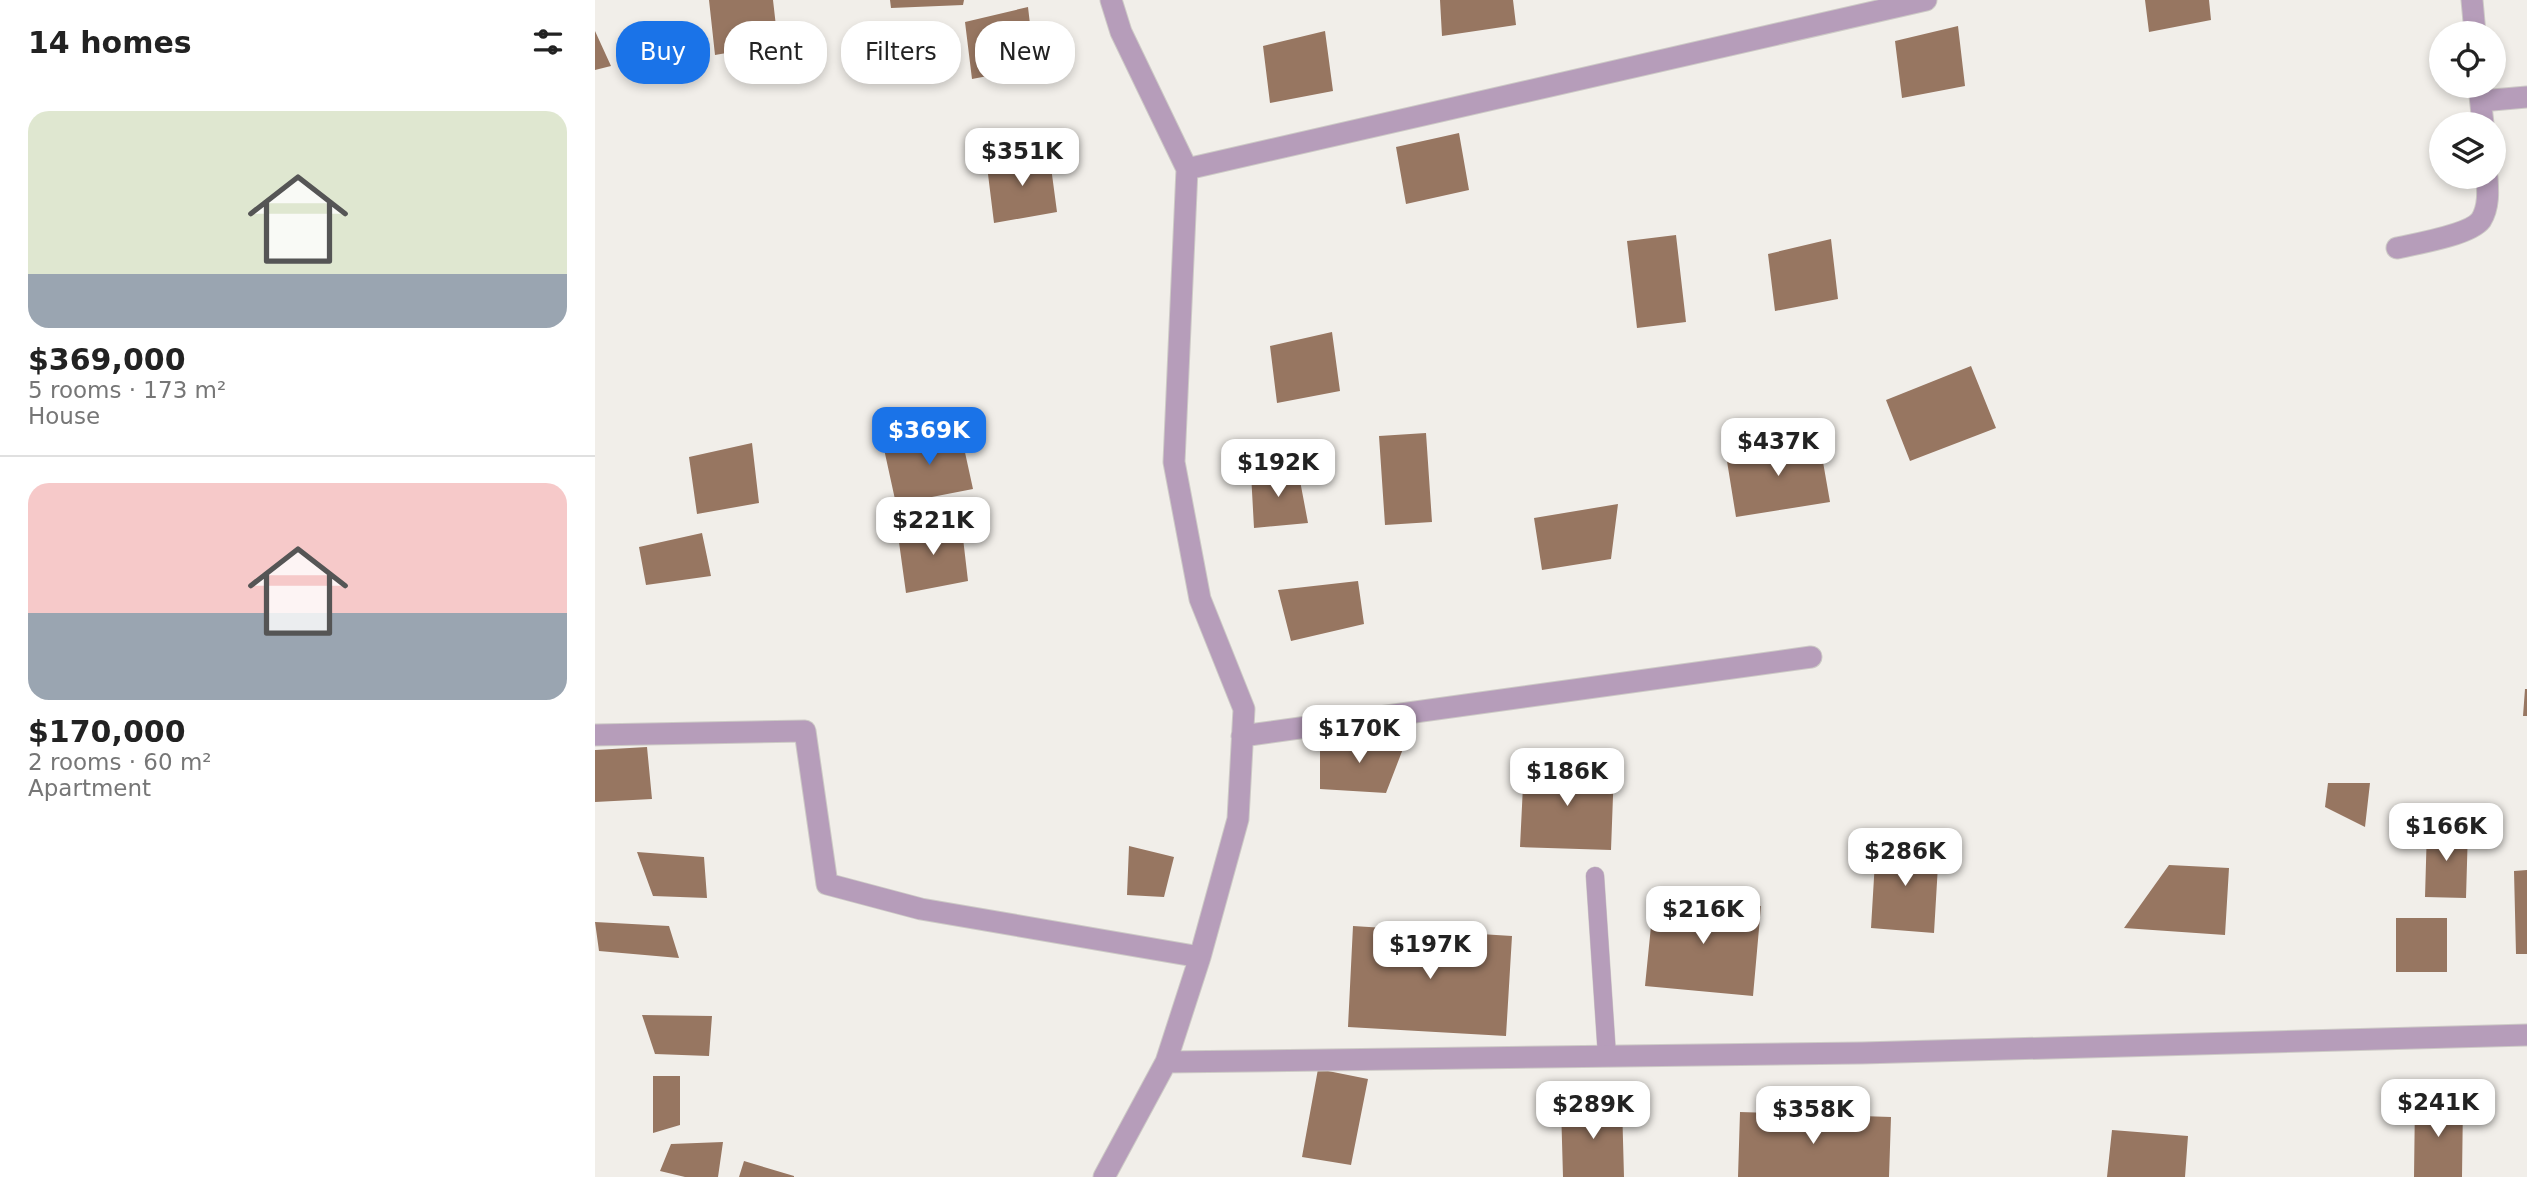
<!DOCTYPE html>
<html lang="en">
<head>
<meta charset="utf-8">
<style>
  :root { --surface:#fff; --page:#f2f2f2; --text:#222; --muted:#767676; --line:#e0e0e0; --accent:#1a73e8 }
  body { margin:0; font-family:"DejaVu Sans",sans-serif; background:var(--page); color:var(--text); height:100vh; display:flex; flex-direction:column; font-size:26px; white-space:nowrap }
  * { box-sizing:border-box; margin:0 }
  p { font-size:23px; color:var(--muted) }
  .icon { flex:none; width:38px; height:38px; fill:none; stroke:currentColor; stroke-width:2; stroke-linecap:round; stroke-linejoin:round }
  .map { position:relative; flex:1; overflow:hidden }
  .panel { display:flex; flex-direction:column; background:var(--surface); width:595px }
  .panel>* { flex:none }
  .guide { position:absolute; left:21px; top:21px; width:665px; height:63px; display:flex; gap:14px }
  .controls { position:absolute; left:1834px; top:21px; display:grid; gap:14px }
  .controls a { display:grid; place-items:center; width:77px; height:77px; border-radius:50%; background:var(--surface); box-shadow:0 4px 10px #0003; font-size:35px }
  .price { position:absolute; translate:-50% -60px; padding:0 16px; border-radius:14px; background:#fff; color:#222; font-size:23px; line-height:46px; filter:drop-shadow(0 2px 4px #0008) }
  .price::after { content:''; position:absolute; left:50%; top:42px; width:21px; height:16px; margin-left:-10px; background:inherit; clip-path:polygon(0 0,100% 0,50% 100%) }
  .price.current { background:var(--accent); color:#fff }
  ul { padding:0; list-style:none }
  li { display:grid; align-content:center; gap:14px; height:371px; padding:0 28px }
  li+li { border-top:2px solid var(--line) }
  li span { display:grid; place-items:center; height:217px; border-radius:21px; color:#555 }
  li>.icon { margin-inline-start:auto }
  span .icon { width:126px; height:126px; fill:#fffc; stroke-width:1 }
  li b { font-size:30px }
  h2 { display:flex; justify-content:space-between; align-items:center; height:84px; padding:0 28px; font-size:30px }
  .tag { padding:0 24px; border-radius:28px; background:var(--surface); box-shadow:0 4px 10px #0003; font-size:24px; line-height:63px }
  .tag.current { background:var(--accent); color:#fff }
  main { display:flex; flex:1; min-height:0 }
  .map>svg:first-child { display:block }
</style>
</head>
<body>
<main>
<section class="panel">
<h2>14 homes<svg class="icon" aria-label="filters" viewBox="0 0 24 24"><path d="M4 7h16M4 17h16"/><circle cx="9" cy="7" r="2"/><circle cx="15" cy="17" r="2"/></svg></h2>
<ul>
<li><span style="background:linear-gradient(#dfe7d0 75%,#9aa5b1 0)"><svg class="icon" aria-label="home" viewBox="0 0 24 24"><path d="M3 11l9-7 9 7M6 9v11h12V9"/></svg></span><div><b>$369,000</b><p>5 rooms · 173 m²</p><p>House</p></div></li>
<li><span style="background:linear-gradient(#f6c9c9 60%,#9aa5b1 0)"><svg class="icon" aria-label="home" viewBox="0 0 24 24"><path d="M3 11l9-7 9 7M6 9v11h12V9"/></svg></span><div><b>$170,000</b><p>2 rooms · 60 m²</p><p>Apartment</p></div></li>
</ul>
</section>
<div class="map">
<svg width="1932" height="1177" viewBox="0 0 1932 1177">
  <rect width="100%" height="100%" fill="#f1eee9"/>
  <path fill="#977661" d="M 114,0 L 178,0 L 183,44 L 120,55 Z
    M 295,0 L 369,0 L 368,5 L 296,8 Z
    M 845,0 L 918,0 L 921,25 L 847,36 Z
    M 1550,0 L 1614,0 L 1616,20 L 1554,32 Z
    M 433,7 L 440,67 L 377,79 L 370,22 Z
    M 1363,26 L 1370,86 L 1307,98 L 1300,41 Z
    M 0,31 L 16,66 L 0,70 Z
    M 730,31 L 738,91 L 675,103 L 668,46 Z
    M 864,133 L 874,190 L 811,204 L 801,147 Z
    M 454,152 L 462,212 L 399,223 L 392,166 Z
    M 1081,235 L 1091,322 L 1042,328 L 1032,241 Z
    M 1236,239 L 1243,299 L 1180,311 L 1173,254 Z
    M 737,332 L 745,391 L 682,403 L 675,346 Z
    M 1376,366 L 1401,428 L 1315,461 L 1291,400 Z
    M 364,425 L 378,489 L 301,504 L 289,449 Z
    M 831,433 L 837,522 L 790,525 L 784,436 Z
    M 1224,439 L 1235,502 L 1141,517 L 1131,455 Z
    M 157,443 L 164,503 L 102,514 L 94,457 Z
    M 703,470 L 713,523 L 659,528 L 656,473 Z
    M 1023,504 L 1016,559 L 947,570 L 939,518 Z
    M 366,521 L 373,581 L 311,593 L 303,535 Z
    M 107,533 L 116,576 L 51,585 L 44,547 Z
    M 763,581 L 769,624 L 696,641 L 683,590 Z
    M 1930,689 L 1932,689 L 1932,716 L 1928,716 Z
    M 811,741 L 791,793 L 725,789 L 725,742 Z
    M 52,747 L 57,799 L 0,802 L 0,750 Z
    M 929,765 L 1019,769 L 1016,850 L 925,847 Z
    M 1733,783 L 1775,783 L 1770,827 L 1730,807 Z
    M 1832,828 L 1873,829 L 1871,898 L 1830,897 Z
    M 1281,844 L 1344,848 L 1339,933 L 1276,928 Z
    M 534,846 L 579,857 L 569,897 L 532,895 Z
    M 42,852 L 109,857 L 112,898 L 58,896 Z
    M 1574,865 L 1634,868 L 1630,935 L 1529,928 Z
    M 1932,870 L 1932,954 L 1921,954 L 1919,871 Z
    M 1059,896 L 1166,906 L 1158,996 L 1050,986 Z
    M 1801,918 L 1852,918 L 1852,972 L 1801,972 Z
    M 0,922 L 74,926 L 84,958 L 4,951 Z
    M 758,926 L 917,936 L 911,1036 L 753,1027 Z
    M 47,1015 L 117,1016 L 114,1056 L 60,1054 Z
    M 723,1069 L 773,1079 L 756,1165 L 707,1157 Z
    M 58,1076 L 85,1076 L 85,1125 L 58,1133 Z
    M 1820,1100 L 1868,1101 L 1867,1177 L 1819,1177 Z
    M 1027,1104 L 1029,1177 L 968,1177 L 966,1106 Z
    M 1145,1112 L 1296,1117 L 1294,1177 L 1143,1177 Z
    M 1517,1130 L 1593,1136 L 1590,1177 L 1512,1177 Z
    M 128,1142 L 123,1177 L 90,1177 L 65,1171 L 76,1144 Z
    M 149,1161 L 199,1176 L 199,1177 L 144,1177 Z"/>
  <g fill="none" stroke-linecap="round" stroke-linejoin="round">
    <defs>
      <path id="lane" d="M 1000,876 L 1012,1056"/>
      <path id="street" d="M 1877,0 L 1880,33
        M 1884,86 L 1888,124
        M 1886,101 L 1932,97
        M 592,169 L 1331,0
        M 1802,248 C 1820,244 1875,235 1886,220 C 1894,207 1893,191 1892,177
        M 0,735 L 210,731 L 232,884 L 326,909 L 605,957
        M 647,736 L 1216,657
        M 571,1062 L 1267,1053 L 1932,1035
        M 509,1177 L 571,1062 L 605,957 L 643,819 L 649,709 L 605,599 L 579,462 L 592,169 L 526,32 L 516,0"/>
    </defs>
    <use href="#lane" stroke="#cdcac6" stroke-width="19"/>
    <use href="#street" stroke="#cdcac6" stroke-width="23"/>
    <use href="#lane" stroke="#b69dba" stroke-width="18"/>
    <use href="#street" stroke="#b69dba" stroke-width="21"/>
  </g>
</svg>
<div class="controls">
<a><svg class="icon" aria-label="locate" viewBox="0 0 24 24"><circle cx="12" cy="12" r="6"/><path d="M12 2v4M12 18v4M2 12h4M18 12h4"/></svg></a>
<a><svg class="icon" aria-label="layers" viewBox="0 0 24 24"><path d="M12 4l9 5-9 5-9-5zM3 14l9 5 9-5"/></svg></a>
</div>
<b class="price" style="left:427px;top:188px">$351K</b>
<b class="price current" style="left:334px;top:467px">$369K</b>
<b class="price" style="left:1183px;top:478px">$437K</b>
<b class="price" style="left:683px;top:499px">$192K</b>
<b class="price" style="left:338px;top:557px">$221K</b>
<b class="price" style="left:764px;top:765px">$170K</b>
<b class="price" style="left:972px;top:808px">$186K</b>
<b class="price" style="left:1851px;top:863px">$166K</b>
<b class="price" style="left:1310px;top:888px">$286K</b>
<b class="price" style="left:1108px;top:946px">$216K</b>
<b class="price" style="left:835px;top:981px">$197K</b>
<b class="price" style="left:1843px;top:1139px">$241K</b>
<b class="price" style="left:998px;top:1141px">$289K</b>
<b class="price" style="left:1218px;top:1146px">$358K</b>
<div class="guide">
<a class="tag current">Buy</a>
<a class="tag">Rent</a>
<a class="tag">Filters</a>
<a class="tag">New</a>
</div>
</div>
</main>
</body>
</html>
